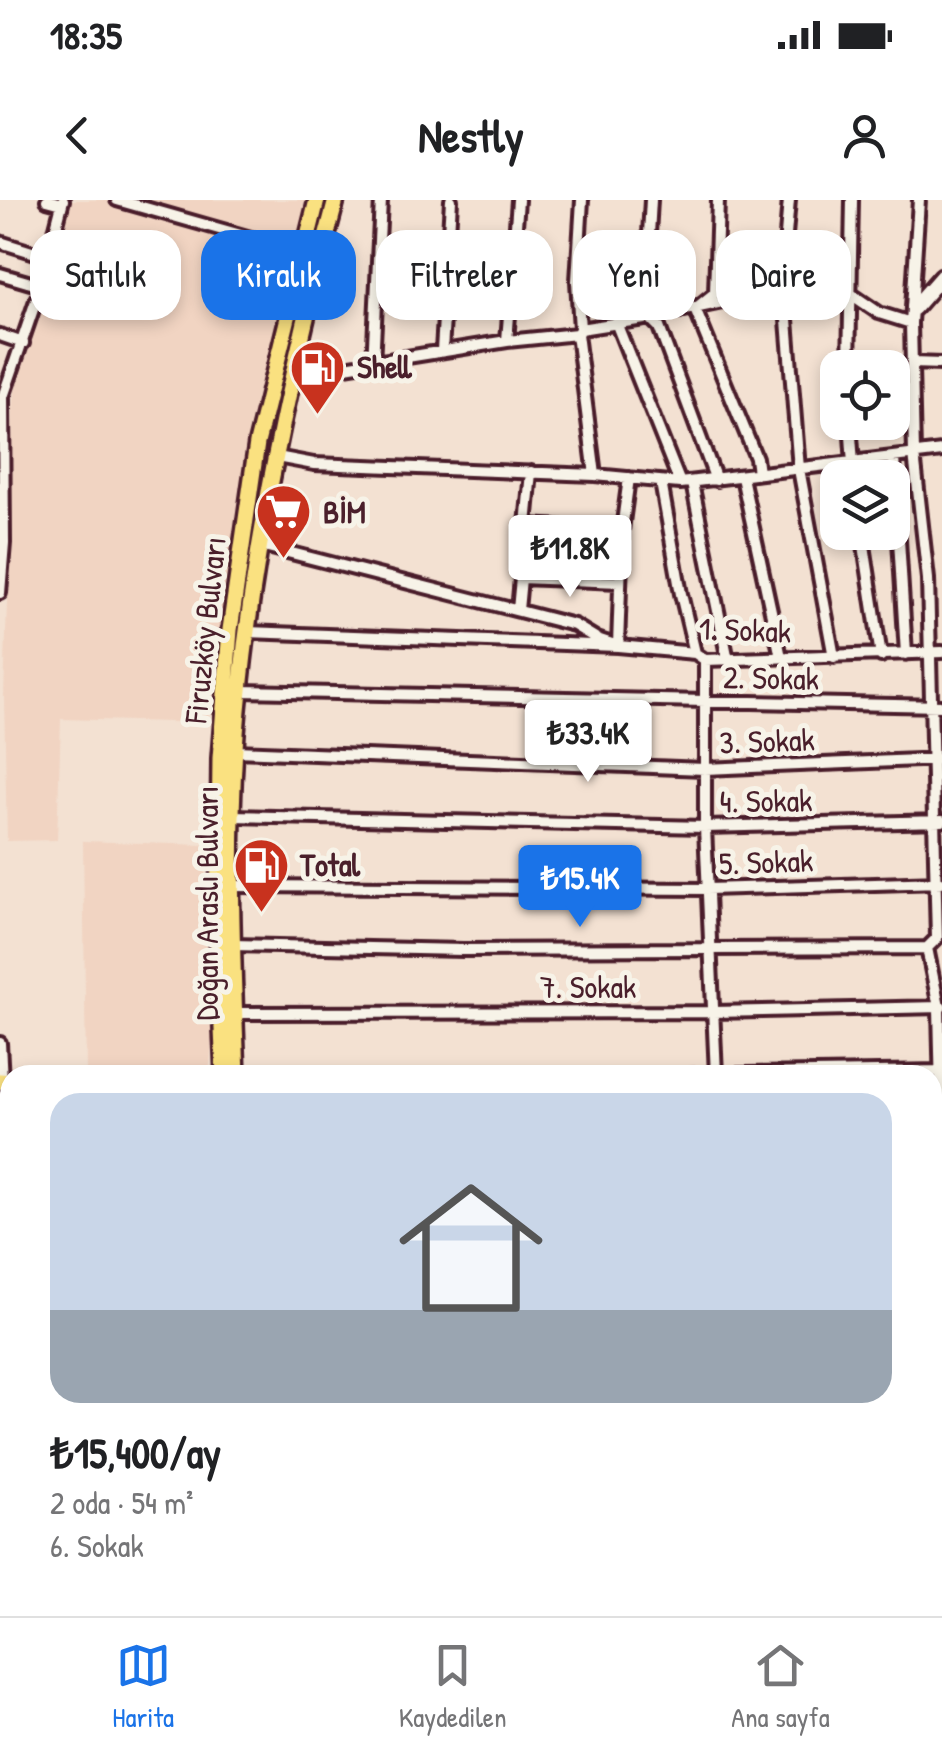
<!DOCTYPE html>
<html lang="tr">
<head>
<meta charset="utf-8">
<style>
  :root { --surface:#fff; --page:#f2f2f2; --text:#202124; --muted:#757577; --line:#e0e0e0; --accent:#1a73e8 }
  body { margin:0; font-family:"Patrick Hand",sans-serif; background:var(--page); color:var(--text); height:100vh; display:flex; flex-direction:column; font-size:38px; white-space:nowrap }
  * { box-sizing:border-box; margin:0 }
  p { font-size:32px; color:var(--muted) }
  .icon { flex:none; width:55px; height:55px; fill:none; stroke:currentColor; stroke-width:2; stroke-linecap:round; stroke-linejoin:round }
  .map { position:relative; flex:1; overflow:hidden }
  .side { position:absolute; left:0px; top:865px; width:942px; height:552px; display:flex; flex-direction:column; background:var(--surface); border-radius:30px 30px 0 0; box-shadow:0 5px 15px #0003 }
  .side>* { flex:none }
  .hud { position:absolute; left:30px; top:30px; width:882px; height:90px; display:flex; gap:20px }
  .controls { position:absolute; left:820px; top:150px; display:grid; gap:20px }
  .controls a { display:grid; place-items:center; width:90px; height:90px; border-radius:20px; background:var(--surface); box-shadow:0 5px 15px #0003; font-size:50px }
  .price { position:absolute; translate:-50% -85px; padding:0 22px; border-radius:10px; background:#fff; color:#222; font-size:32px; line-height:65px; filter:drop-shadow(0 2px 5px #0008) }
  .price::after { content:''; position:absolute; left:50%; top:60px; width:30px; height:22px; margin-left:-15px; background:inherit; clip-path:polygon(0 0,100% 0,50% 100%) }
  .price.selected { background:var(--accent); color:#fff }
  ul { padding:0; list-style:none }
  li { display:grid; align-content:center; gap:20px; height:530px; padding:0 50px }
  li+li { border-top:2px solid var(--line) }
  li span { display:grid; place-items:center; height:310px; border-radius:30px; color:#555 }
  li>.icon { margin-inline-start:auto }
  span .icon { width:180px; height:180px; fill:#fffc; stroke-width:1 }
  li b { font-size:42px }
  .pill { padding:0 35px; border-radius:30px; background:var(--surface); box-shadow:0 5px 15px #0003; font-size:35px; line-height:90px }
  .pill.selected { background:var(--accent); color:#fff }
  .status { display:flex; justify-content:space-between; align-items:center; height:70px; padding:0 50px; background:var(--surface); direction:ltr }
  .status svg { height:28px; fill:currentColor }
  header { display:flex; justify-content:space-between; align-items:center; height:130px; padding:0 50px; background:var(--surface); font-size:45px; font-weight:700 }
  .tab-bar { display:flex; justify-content:space-around; align-items:center; height:140px; border-top:2px solid var(--line); background:var(--surface); font-size:28px; color:var(--muted) }
  .tab-bar a { display:grid; justify-items:center; gap:5px }
  .tab-bar .selected { color:var(--accent) }
  .map>svg:first-child { display:block }
</style>
</head>
<body>
<div class="status"><b>18:35</b><svg viewBox="0 0 49 12"><path d="M0 12V9h3v3zM5 12V6h3v6zM10 12V3h3v9zM15 12V0h3v12zM26 1h20v11H26zM47 4h2v5h-2z"/></svg></div>
<header><svg class="icon" aria-label="back" viewBox="0 0 24 24"><path d="M15 5l-7 7 7 7"/></svg>Nestly<svg class="icon" aria-label="person" viewBox="0 0 24 24"><circle cx="12" cy="8" r="4"/><path d="M4 21q1-7 8-7t8 7"/></svg></header>
<div class="map">
<svg width="942" height="1416" viewBox="0 0 942 1416">
  <rect width="100%" height="100%" fill="#f3e1d2"/>
  <filter id="ink" filterUnits="userSpaceOnUse"><feTurbulence type="fractalNoise" baseFrequency=".01" numOctaves="2"/><feDisplacementMap in="SourceGraphic" scale="20" xChannelSelector="R" yChannelSelector="G"/><feConvolveMatrix kernelMatrix="1 2 1 2 8 2 1 2 1" color-interpolation-filters="sRGB"/></filter>
  <g filter="url(#ink)">
    <path fill="#f1d4c2" d="M 70,0 L 310,0 L 253,231 L 207,523 L 61,519 L 57,640 L 7,641 L 4,497 L 13,210 L 16,182 Z
      M 83,641 L 204,645 L 215,808 L 209,875 L 86,875 Z
      M 10,1215 L 10,1408 L 225,1408 L 225,1416 L 0,1416 L 0,1217 Z"/>
    <g fill="none" stroke-linecap="round" stroke-linejoin="round">
      <defs>
        <path id="street" d="M 47,0 L 62,4
          M 117,0 L 304,53
          M 582,0 L 577,81 L 580,129 L 577,134 L 595,275
          M 718,0 L 715,93 L 695,109 L 756,258 L 758,273
          M 789,0 L 783,70 L 799,269 L 834,457
          M 919,0 L 911,123 L 914,254 L 928,379 L 937,738 L 927,748 L 939,807 L 942,939
          M 0,42 L 48,57
          M 0,74 L 41,86
          M 651,117 L 737,99 L 829,87 L 848,92 L 879,113 L 911,123
          M 650,118 L 659,127 L 716,280
          M 644,119 L 651,0
          M 617,125 L 680,283
          M 580,129 L 644,119
          M 0,135 L 23,143
          M 507,141 L 577,134
          M 442,151 L 451,0
          M 912,163 L 942,164
          M 373,164 L 381,0
          M 849,168 L 852,0
          M 295,175 L 507,141 L 518,0
          M 850,222 L 854,278
          M 277,257 L 314,264 L 595,275 L 680,283 L 942,251
          M 894,258 L 906,454
          M 742,277 L 781,457
          M 661,282 L 681,394 L 695,453
          M 692,283 L 728,460
          M 526,325 L 622,330
          M 862,332 L 881,456
          M 260,345 L 574,425 L 597,439 L 618,446 L 622,330 L 629,278
          M 521,378 L 620,382
          M 0,393 L 4,343 L 3,197 L 41,86 L 63,0
          M 518,410 L 531,272
          M 247,432 L 618,446 L 695,453 L 705,460 L 942,452
          M 705,460 L 705,627 L 716,875
          M 240,491 L 942,506
          M 235,551 L 705,569 L 942,559
          M 232,616 L 705,627 L 942,621
          M 231,686 L 708,689 L 941,682
          M 232,745 L 463,750 L 927,748
          M 235,813 L 713,812 L 941,807
          M 0,843 L 2,881
          M 687,875 L 942,871
          M 0,921 L 10,919
          M 0,979 L 10,978
          M 932,998 L 942,998
          M 0,1051 L 10,1050
          M 932,1058 L 942,1058
          M 932,1115 L 942,1115
          M 932,1179 L 942,1178
          M 0,1208 L 10,1254
          M 0,1269 L 10,1267
          M 0,1331 L 10,1329
          M 0,1400 L 10,1399
          M 42,1408 L 44,1416
          M 109,1408 L 111,1416
          M 169,1408 L 171,1416
          M 217,1408 L 218,1416
          M 713,1408 L 724,1416"/>
        <path id="secondary" d="M 914,108 L 942,76
          M 0,1123 L 10,1121
          M 0,1204 L 10,1202
          M 932,1227 L 942,1235
          M 597,1416 L 604,1408"/>
        <path id="primary" d="M 224,875 L 218,735 L 220,558 L 230,430 L 257,243 L 317,0
          M 237,875 C 232,747 226,618 240,490 C 257,325 293,160 336,0
          M 0,881 L 10,882
          M 264,1408 L 264,1416
          M 228,1416 L 229,1408
          M 241,1416 L 241,1408
          M 253,1416 L 253,1408"/>
      </defs>
      <use href="#street" stroke="#4a1f2b" stroke-width="18"/>
      <use href="#secondary" stroke="#4a1f2b" stroke-width="21"/>
      <use href="#primary" stroke="#4a1f2b" stroke-width="22"/>
      <use href="#street" stroke="#f7f3e8" stroke-width="10"/>
      <use href="#secondary" stroke="#f7f3e8" stroke-width="14"/>
      <use href="#primary" stroke="#fae180" stroke-width="15"/>
    </g>
  </g>
  <defs>
    <symbol id="fuel-pin" viewBox="-11 -11 22 30"><path d="M0 17L-7.5 6A9.5 9.5 0 1 1 7.5 6Z" fill="#c8321e" stroke="#f7f3e8"/><path d="M-5.5-6h7V0h2V4h1.3V-2.5L3-4.5l.8-.8L6-3V5H2.5V1h-1V6h-7ZM-4.2-4.7v3.2H.2V-4.7Z" fill="#fff"/></symbol>
    <symbol id="supermarket-pin" viewBox="-11 -11 22 30"><path d="M0 17L-7.5 6A9.5 9.5 0 1 1 7.5 6Z" fill="#c8321e" stroke="#f7f3e8"/><path d="M-6-5.5h2.5l.6 2H6L4.5 2H-2.5L-4.4-4H-6ZM-1.5 3.2a1.3 1.3 0 1 0 .1 0ZM3 3.2a1.3 1.3 0 1 0 .1 0Z" fill="#fff"/></symbol>
  </defs>
  <g fill-rule="evenodd">
    <use href="#fuel-pin" x="286" y="136" width="63" height="86"/>
    <use href="#supermarket-pin" x="252" y="280" width="63" height="86"/>
    <use href="#fuel-pin" x="230" y="634" width="63" height="86"/>
  </g>
  <g text-anchor="middle" stroke-width="10" stroke-linejoin="round" paint-order="stroke">
    <g font-size="32" font-weight="bold" fill="#4a1f2b" stroke="#f7f3e8" text-anchor="start">
      <text x="357" y="178">Shell</text>
      <text x="323" y="323">BİM</text>
      <text x="300" y="676">Total</text>
    </g>
    <g font-size="32" fill="#4a1f2b" stroke="#f7f3e8">
      <text transform="translate(205 430) rotate(-84)" y="11">Firuzköy Bulvarı</text>
      <text transform="translate(745 430) rotate(2)" y="11">1. Sokak</text>
      <text transform="translate(771 478) rotate(1)" y="11">2. Sokak</text>
      <text transform="translate(767 541) rotate(-2)" y="11">3. Sokak</text>
      <text transform="translate(766 601) rotate(-1)" y="11">4. Sokak</text>
      <text transform="translate(766 662) rotate(-2)" y="11">5. Sokak</text>
      <text transform="translate(207 703) rotate(-90)" y="11">Doğan Araslı Bulvarı</text>
      <text x="588" y="798">7. Sokak</text>
    </g>
  </g>
</svg>
<div class="controls">
<a><svg class="icon" aria-label="locate" viewBox="0 0 24 24"><circle cx="12" cy="12" r="6"/><path d="M12 2v4M12 18v4M2 12h4M18 12h4"/></svg></a>
<a><svg class="icon" aria-label="layers" viewBox="0 0 24 24"><path d="M12 4l9 5-9 5-9-5zM3 14l9 5 9-5"/></svg></a>
</div>
<b class="price" style="left:570px;top:400px">₺11.8K</b>
<b class="price" style="left:588px;top:585px">₺33.4K</b>
<b class="price selected" style="left:580px;top:730px">₺15.4K</b>
<div class="hud">
<a class="pill">Satılık</a>
<a class="pill selected">Kiralık</a>
<a class="pill">Filtreler</a>
<a class="pill">Yeni</a>
<a class="pill">Daire</a>
</div>
<section class="side">
<ul>
<li><span style="background:linear-gradient(#c9d6e8 70%,#9aa5b1 0)"><svg class="icon" aria-label="home" viewBox="0 0 24 24"><path d="M3 11l9-7 9 7M6 9v11h12V9"/></svg></span><div><b>₺15,400/ay</b><p>2 oda · 54 m²</p><p>6. Sokak</p></div></li>
</ul>
</section>
</div>
<nav class="tab-bar">
<a class="selected"><svg class="icon" aria-label="map" viewBox="0 0 24 24"><path d="M3 6l6-2 6 2 6-2v14l-6 2-6-2-6 2zM9 4v14M15 6v14"/></svg>Harita</a>
<a><svg class="icon" aria-label="saved" viewBox="0 0 24 24"><path d="M7 4h10v16l-5-4-5 4z"/></svg>Kaydedilen</a>
<a><svg class="icon" aria-label="home" viewBox="0 0 24 24"><path d="M3 11l9-7 9 7M6 9v11h12V9"/></svg>Ana sayfa</a>
</nav>
</body>
</html>
